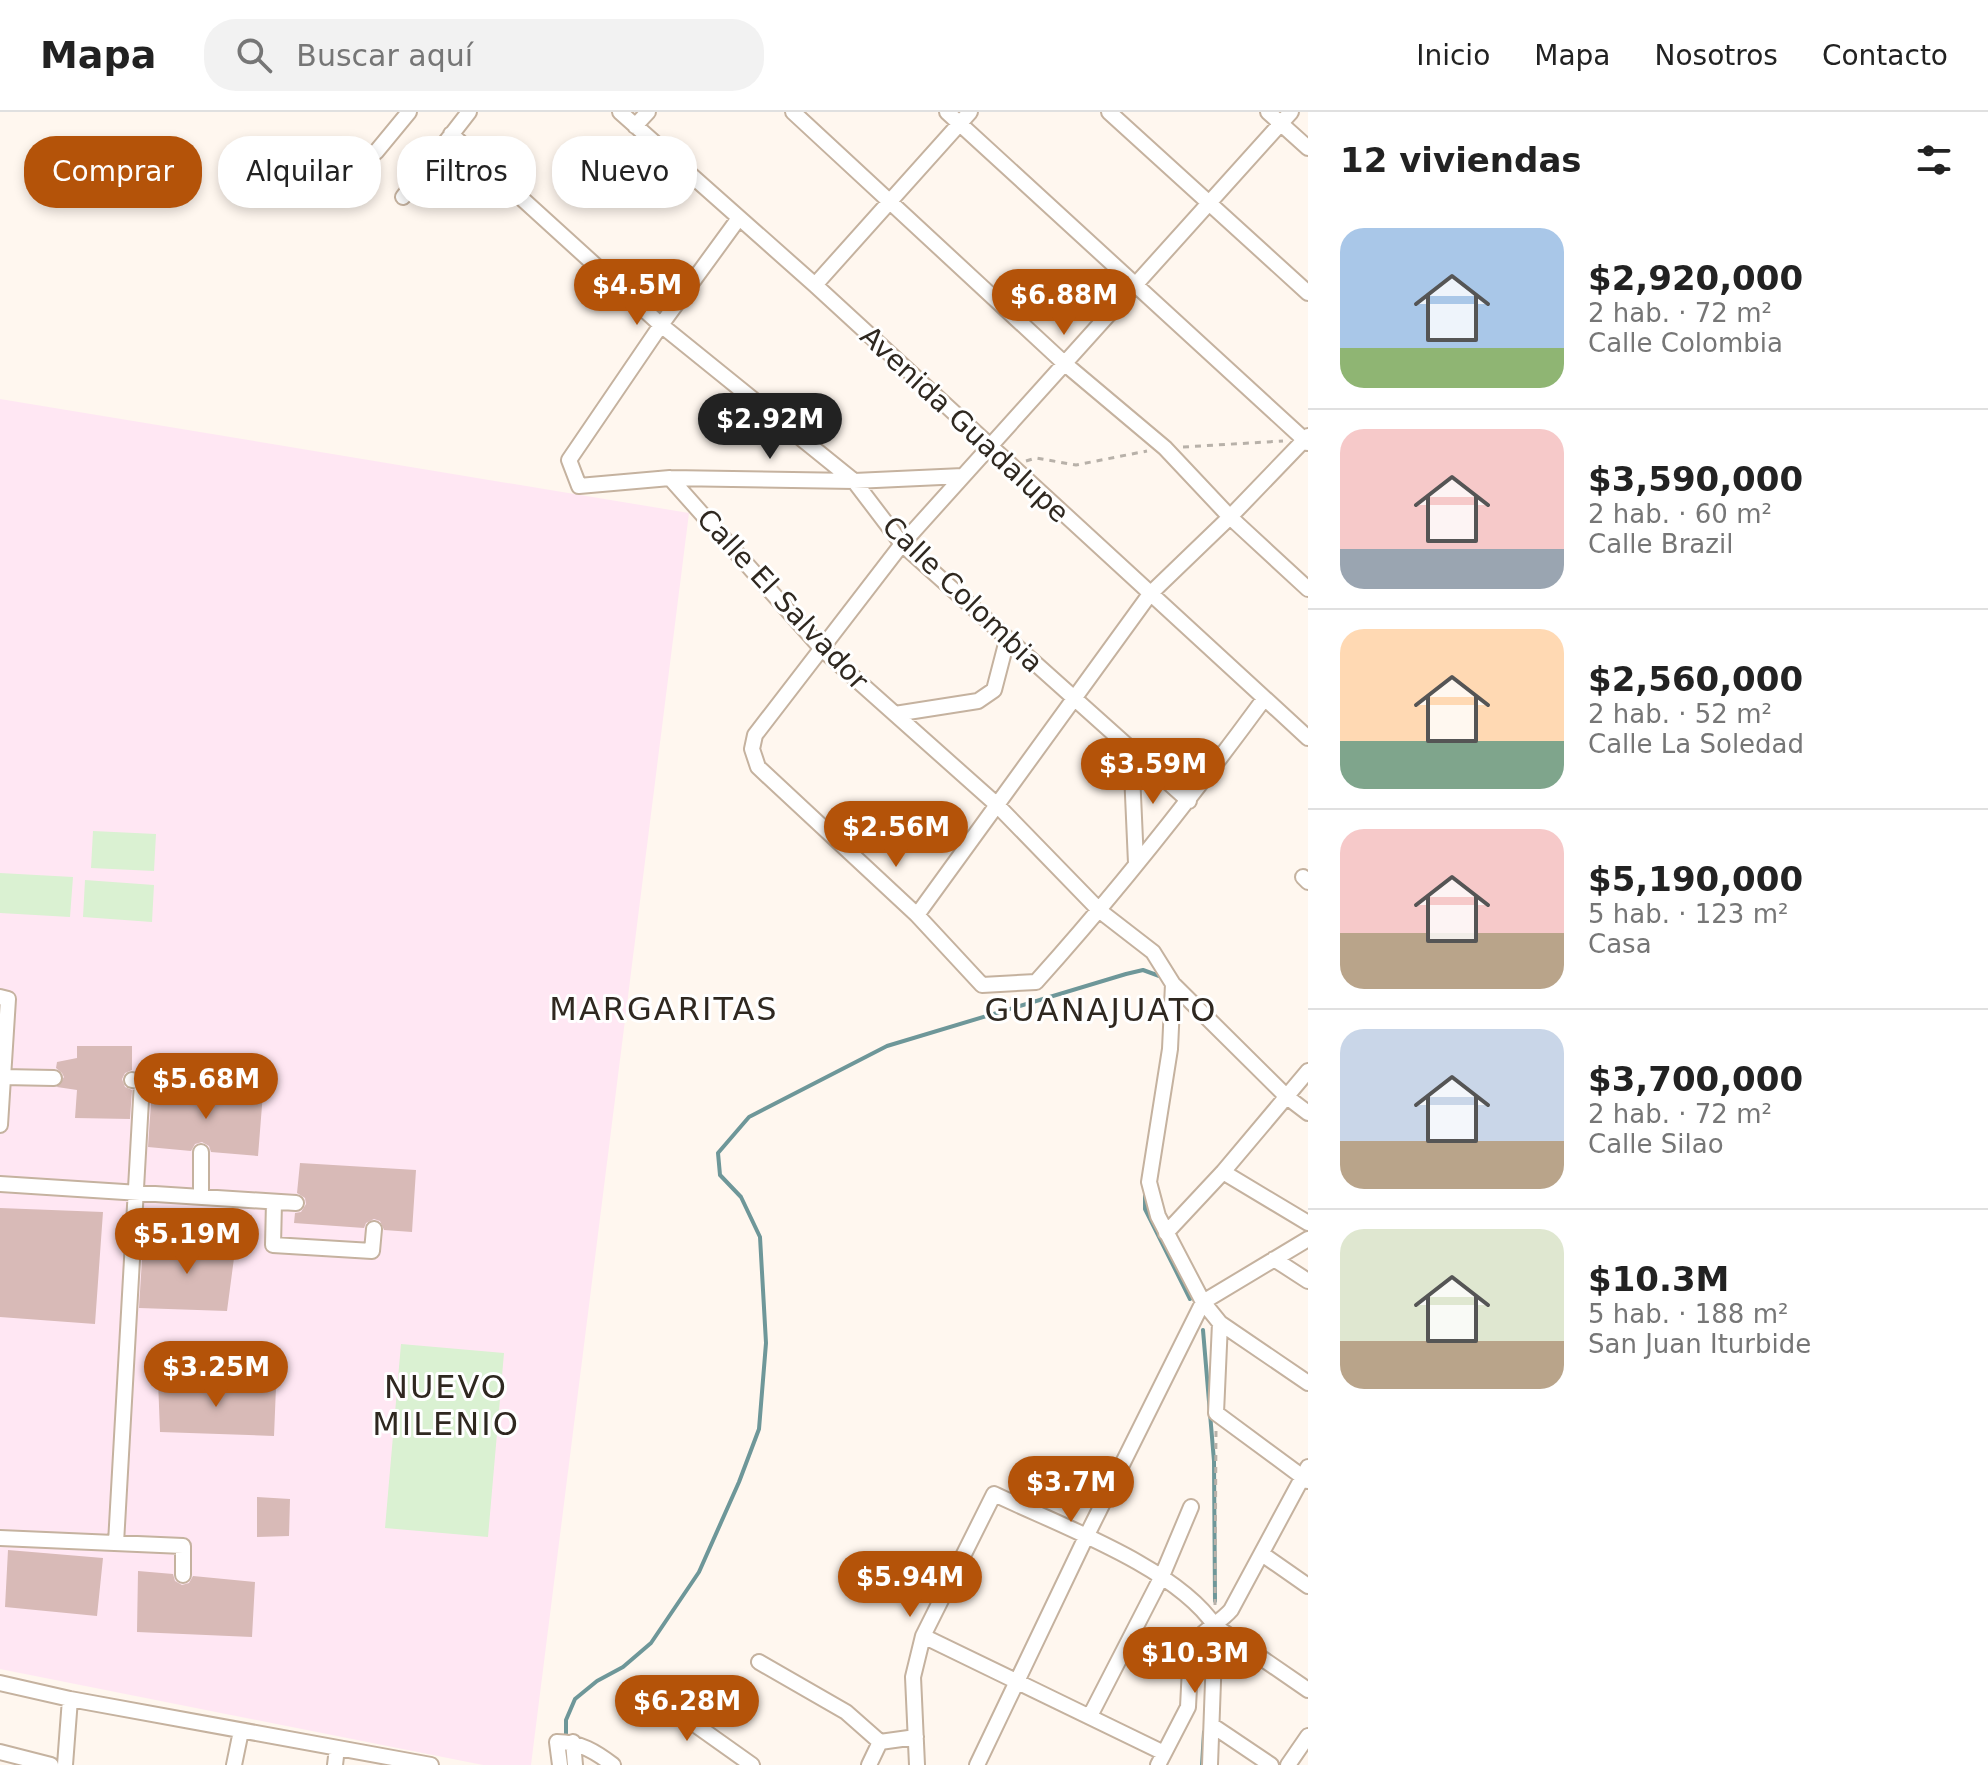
<!DOCTYPE html>
<html lang="es">
<head>
<meta charset="utf-8">
<style>
  :root { --surface:#fff; --page:#f2f2f2; --text:#222; --muted:#767676; --line:#e0e0e0; --accent:#b45309 }
  body { margin:0; font-family:"DejaVu Sans",sans-serif; background:var(--page); color:var(--text); height:100vh; display:flex; flex-direction:column; font-size:30px; white-space:nowrap }
  * { box-sizing:border-box; margin:0 }
  p { font-size:26px; color:var(--muted) }
  .icon { flex:none; width:44px; height:44px; fill:none; stroke:currentColor; stroke-width:2; stroke-linecap:round; stroke-linejoin:round }
  .map { position:relative; flex:1; overflow:hidden }
  .panel { display:flex; flex-direction:column; background:var(--surface); width:680px }
  .panel>* { flex:none }
  .top-card { position:absolute; left:24px; top:24px; width:760px; height:72px; display:flex; gap:16px }
  .price { position:absolute; translate:-50% -68px; padding:0 18px; border-radius:28px; background:var(--accent); color:#fff; font-size:26px; line-height:52px; filter:drop-shadow(0 2px 4px #0008) }
  .price::after { content:''; position:absolute; left:50%; top:48px; width:24px; height:18px; margin-left:-12px; background:inherit; clip-path:polygon(0 0,100% 0,50% 100%) }
  .price.selected { background:#222; color:#fff }
  ul { padding:0; list-style:none }
  li { display:flex; align-items:center; gap:24px; height:200px; padding:0 32px }
  li+li { border-top:2px solid var(--line) }
  li span { display:grid; place-items:center; flex:none; width:224px; height:160px; border-radius:24px; color:#555 }
  li>.icon { margin-inline-start:auto }
  span .icon { width:96px; height:96px; fill:#fffc; stroke-width:1 }
  li b { font-size:34px }
  h2 { display:flex; justify-content:space-between; align-items:center; height:96px; padding:0 32px; font-size:34px }
  .pill { padding:0 28px; border-radius:32px; background:var(--surface); box-shadow:0 4px 12px #0003; font-size:28px; line-height:72px }
  .pill.selected { background:var(--accent); color:#fff }
  header { display:flex; align-items:center; gap:48px; box-sizing:border-box; height:112px; padding:0 40px; background:var(--surface); border-bottom:2px solid var(--line) }
  header strong { font-size:38px }
  nav { display:flex; gap:44px; margin-inline-start:auto; font-size:28px }
  .search { width:560px; height:72px; background:var(--page); display:flex; align-items:center; gap:20px; box-sizing:border-box; padding:0 28px; border-radius:32px; color:var(--muted); font-size:30px }
  main { display:flex; flex:1; min-height:0 }
  .map>svg:first-child { display:block }
</style>
</head>
<body>
<header>
<strong>Mapa</strong>
<div class="search"><svg class="icon" aria-label="search" viewBox="0 0 24 24"><circle cx="10" cy="10" r="6"/><path d="M15 15l6 6"/></svg>Buscar aquí</div>
<nav><a>Inicio</a><a>Mapa</a><a>Nosotros</a><a>Contacto</a></nav>
</header>
<main>
<div class="map">
<svg width="1308" height="1653" viewBox="0 0 1308 1653">
  <rect width="100%" height="100%" fill="#fff7ef"/>
  <path fill="#ffe7f3" d="M 0,287 L 689,401 L 531,1653 L 483,1653 L 0,1557 Z"/>
  <path fill="#daf1d2" d="M 93,719 L 156,722 L 154,759 L 91,756 Z
    M 0,761 L 73,765 L 70,805 L 0,801 Z
    M 85,768 L 154,773 L 152,810 L 83,805 Z
    M 401,1232 L 504,1241 L 488,1425 L 385,1416 Z"/>
  <g fill="none" stroke-linecap="round" stroke-linejoin="round">
    <path stroke="#6e9799" stroke-width="4" d="M 1145,1078 L 1145,1097 L 1190,1187
      M 1203,1218 L 1214,1349 L 1215,1489
      M 566,1623 L 566,1608 L 575,1587 L 597,1569 L 623,1555 L 651,1531 L 699,1460 L 739,1370 L 759,1317 L 766,1231 L 760,1125 L 741,1085 L 720,1063 L 718,1041 L 749,1005 L 887,934 L 1126,862 L 1143,858 L 1162,865
      M 1202,1653 L 1204,1620"/>
  </g>
  <path fill="#d8bab7" d="M 77,934 L 132,934 L 132,958 L 125,961 L 122,967 L 125,975 L 132,978 L 130,1007 L 75,1006 L 77,978 L 57,975 L 64,965 L 62,961 L 56,956 L 57,950 L 77,946 Z
    M 152,976 L 263,981 L 258,1044 L 211,1040 L 209,1034 L 202,1030 L 195,1032 L 191,1039 L 148,1035 Z
    M 300,1051 L 416,1058 L 412,1120 L 384,1118 L 380,1109 L 374,1107 L 366,1111 L 364,1116 L 294,1111 L 295,1101 L 301,1100 L 306,1092 L 305,1086 L 297,1081 Z
    M 0,1096 L 103,1100 L 95,1212 L 0,1205 Z
    M 143,1131 L 236,1131 L 227,1199 L 139,1196 Z
    M 158,1268 L 276,1275 L 274,1324 L 160,1320 Z
    M 257,1385 L 290,1387 L 289,1424 L 257,1425 Z
    M 8,1438 L 103,1446 L 97,1504 L 5,1495 Z
    M 138,1459 L 173,1462 L 175,1469 L 182,1473 L 189,1471 L 193,1464 L 255,1470 L 252,1525 L 137,1520 Z"/>
  <g fill="none" stroke-linecap="round" stroke-linejoin="round">
    <defs>
      <path id="street" d="M 620,0 L 815,173 L 1308,626
        M 793,0 L 1064,251 L 1165,336 L 1230,405 L 1308,477
        M 947,0 L 1308,331
        M 1109,0 L 1308,181
        M 1268,0 L 1308,36
        M 635,14 L 648,0
        M 451,22 L 661,213 L 854,369 L 902,432 L 1189,689
        M 376,40 L 409,0
        M 403,85 L 469,0
        M 739,106 L 661,213 L 569,348 L 579,374 L 670,366 L 854,369 L 963,364
        M 815,173 L 970,0
        M 670,366 L 822,537 L 996,692 L 1100,799 L 1153,840 L 1173,872 L 1287,985 L 1308,1001
        M 1264,587 C 1192,685 1117,780 1036,870 L 982,873 L 917,803 L 758,655 L 752,637 L 755,623 L 902,432 L 1291,0
        M 895,602 L 978,589 L 994,578 L 1007,528
        M 1131,638 L 1136,751
        M 1303,765 L 1308,770
        M 917,803 L 1150,482 L 1230,405 L 1308,324
        M 1173,872 L 1170,937 L 1149,1070 L 1158,1104 L 1203,1190 L 1220,1211 L 1308,1271
        M 0,885 L 8,887 L 0,1013
        M 3,965 L 54,966
        M 1223,1060 L 1308,1111
        M 0,1072 L 296,1091
        M 201,1085 L 201,1040
        M 274,1090 L 273,1133 L 372,1139 L 374,1117
        M 1166,1121 L 1223,1060 L 1308,959
        M 1274,1147 L 1308,1169
        M 1203,1190 L 1308,1127
        M 1220,1211 L 1216,1301 L 1308,1369
        M 0,1426 L 183,1434 L 183,1463
        M 116,1431 L 142,970 L 132,968
        M 1262,1442 L 1308,1474
        M 923,1524 L 1164,1641
        M 759,1550 L 846,1600 L 880,1630 L 916,1625
        M 0,1571 L 70,1587 L 431,1653
        M 645,1577 L 752,1653
        M 1090,1604 L 1162,1464 L 1191,1395
        M 1213,1614 L 1271,1653
        M 573,1630 L 575,1653
        M 0,1640 L 51,1653
        M 65,1653 L 70,1587
        M 234,1653 L 241,1619
        M 335,1653 L 337,1636
        M 560,1653 L 557,1630 C 580,1630 596,1640 613,1653
        M 869,1653 L 880,1630
        M 917,1653 L 913,1565 L 923,1524 L 994,1382 C 1059,1413 1176,1455 1215,1514 L 1308,1578
        M 977,1653 L 1086,1425 L 1203,1190
        M 1158,1653 L 1188,1595 L 1191,1536 C 1200,1519 1219,1512 1231,1498 L 1308,1355
        M 1210,1653 L 1215,1514
        M 1288,1653 L 1308,1624"/>
    </defs>
    <use href="#street" stroke="#c5b29f" stroke-width="18"/>
    <path stroke="#b8b1a9" stroke-width="3" stroke-dasharray="6 6" stroke-linecap="butt" d="M 1183,335 L 1283,329
      M 1026,349 L 1036,346 L 1076,353 L 1147,339
      M 1215,1493 L 1216,1317"/>
    <use href="#street" stroke="#fff" stroke-width="14"/>
  </g>
  <g text-anchor="middle" stroke-width="6" stroke-linejoin="round" paint-order="stroke">
    <g font-size="28" fill="#2f2820" stroke="#fff">
      <text transform="translate(965 312) rotate(43)" y="10">Avenida Guadalupe</text>
      <text transform="translate(963 482) rotate(44)" y="10">Calle Colombia</text>
      <text transform="translate(783 487) rotate(47)" y="10">Calle El Salvador</text>
    </g>
    <g font-size="32" letter-spacing="2" fill="#2f2820" stroke="#fff">
      <text x="664" y="908">MARGARITAS</text>
      <text x="1101" y="909">GUANAJUATO</text>
      <text x="446" y="1286">NUEVO<tspan x="446" dy="37">MILENIO</tspan></text>
    </g>
  </g>
</svg>
<b class="price" style="left:637px;top:215px">$4.5M</b>
<b class="price" style="left:1064px;top:225px">$6.88M</b>
<b class="price selected" style="left:770px;top:349px">$2.92M</b>
<b class="price" style="left:1153px;top:694px">$3.59M</b>
<b class="price" style="left:896px;top:757px">$2.56M</b>
<b class="price" style="left:206px;top:1009px">$5.68M</b>
<b class="price" style="left:187px;top:1164px">$5.19M</b>
<b class="price" style="left:216px;top:1297px">$3.25M</b>
<b class="price" style="left:1071px;top:1412px">$3.7M</b>
<b class="price" style="left:910px;top:1507px">$5.94M</b>
<b class="price" style="left:1195px;top:1583px">$10.3M</b>
<b class="price" style="left:687px;top:1631px">$6.28M</b>
<div class="top-card">
<a class="pill selected">Comprar</a>
<a class="pill">Alquilar</a>
<a class="pill">Filtros</a>
<a class="pill">Nuevo</a>
</div>
</div>
<section class="panel">
<h2>12 viviendas<svg class="icon" aria-label="filters" viewBox="0 0 24 24"><path d="M4 7h16M4 17h16"/><circle cx="9" cy="7" r="2"/><circle cx="15" cy="17" r="2"/></svg></h2>
<ul>
<li><span style="background:linear-gradient(#a9c7e8 75%,#8fb573 0)"><svg class="icon" aria-label="home" viewBox="0 0 24 24"><path d="M3 11l9-7 9 7M6 9v11h12V9"/></svg></span><div><b>$2,920,000</b><p>2 hab. · 72 m²</p><p>Calle Colombia</p></div></li>
<li><span style="background:linear-gradient(#f6c9c9 75%,#9aa5b1 0)"><svg class="icon" aria-label="home" viewBox="0 0 24 24"><path d="M3 11l9-7 9 7M6 9v11h12V9"/></svg></span><div><b>$3,590,000</b><p>2 hab. · 60 m²</p><p>Calle Brazil</p></div></li>
<li><span style="background:linear-gradient(#ffd9b3 70%,#7fa58c 0)"><svg class="icon" aria-label="home" viewBox="0 0 24 24"><path d="M3 11l9-7 9 7M6 9v11h12V9"/></svg></span><div><b>$2,560,000</b><p>2 hab. · 52 m²</p><p>Calle La Soledad</p></div></li>
<li><span style="background:linear-gradient(#f6c9c9 65%,#b9a48a 0)"><svg class="icon" aria-label="home" viewBox="0 0 24 24"><path d="M3 11l9-7 9 7M6 9v11h12V9"/></svg></span><div><b>$5,190,000</b><p>5 hab. · 123 m²</p><p>Casa</p></div></li>
<li><span style="background:linear-gradient(#c9d6e8 70%,#b9a48a 0)"><svg class="icon" aria-label="home" viewBox="0 0 24 24"><path d="M3 11l9-7 9 7M6 9v11h12V9"/></svg></span><div><b>$3,700,000</b><p>2 hab. · 72 m²</p><p>Calle Silao</p></div></li>
<li><span style="background:linear-gradient(#dfe7d0 70%,#b9a48a 0)"><svg class="icon" aria-label="home" viewBox="0 0 24 24"><path d="M3 11l9-7 9 7M6 9v11h12V9"/></svg></span><div><b>$10.3M</b><p>5 hab. · 188 m²</p><p>San Juan Iturbide</p></div></li>
</ul>
</section>
</main>
</body>
</html>
